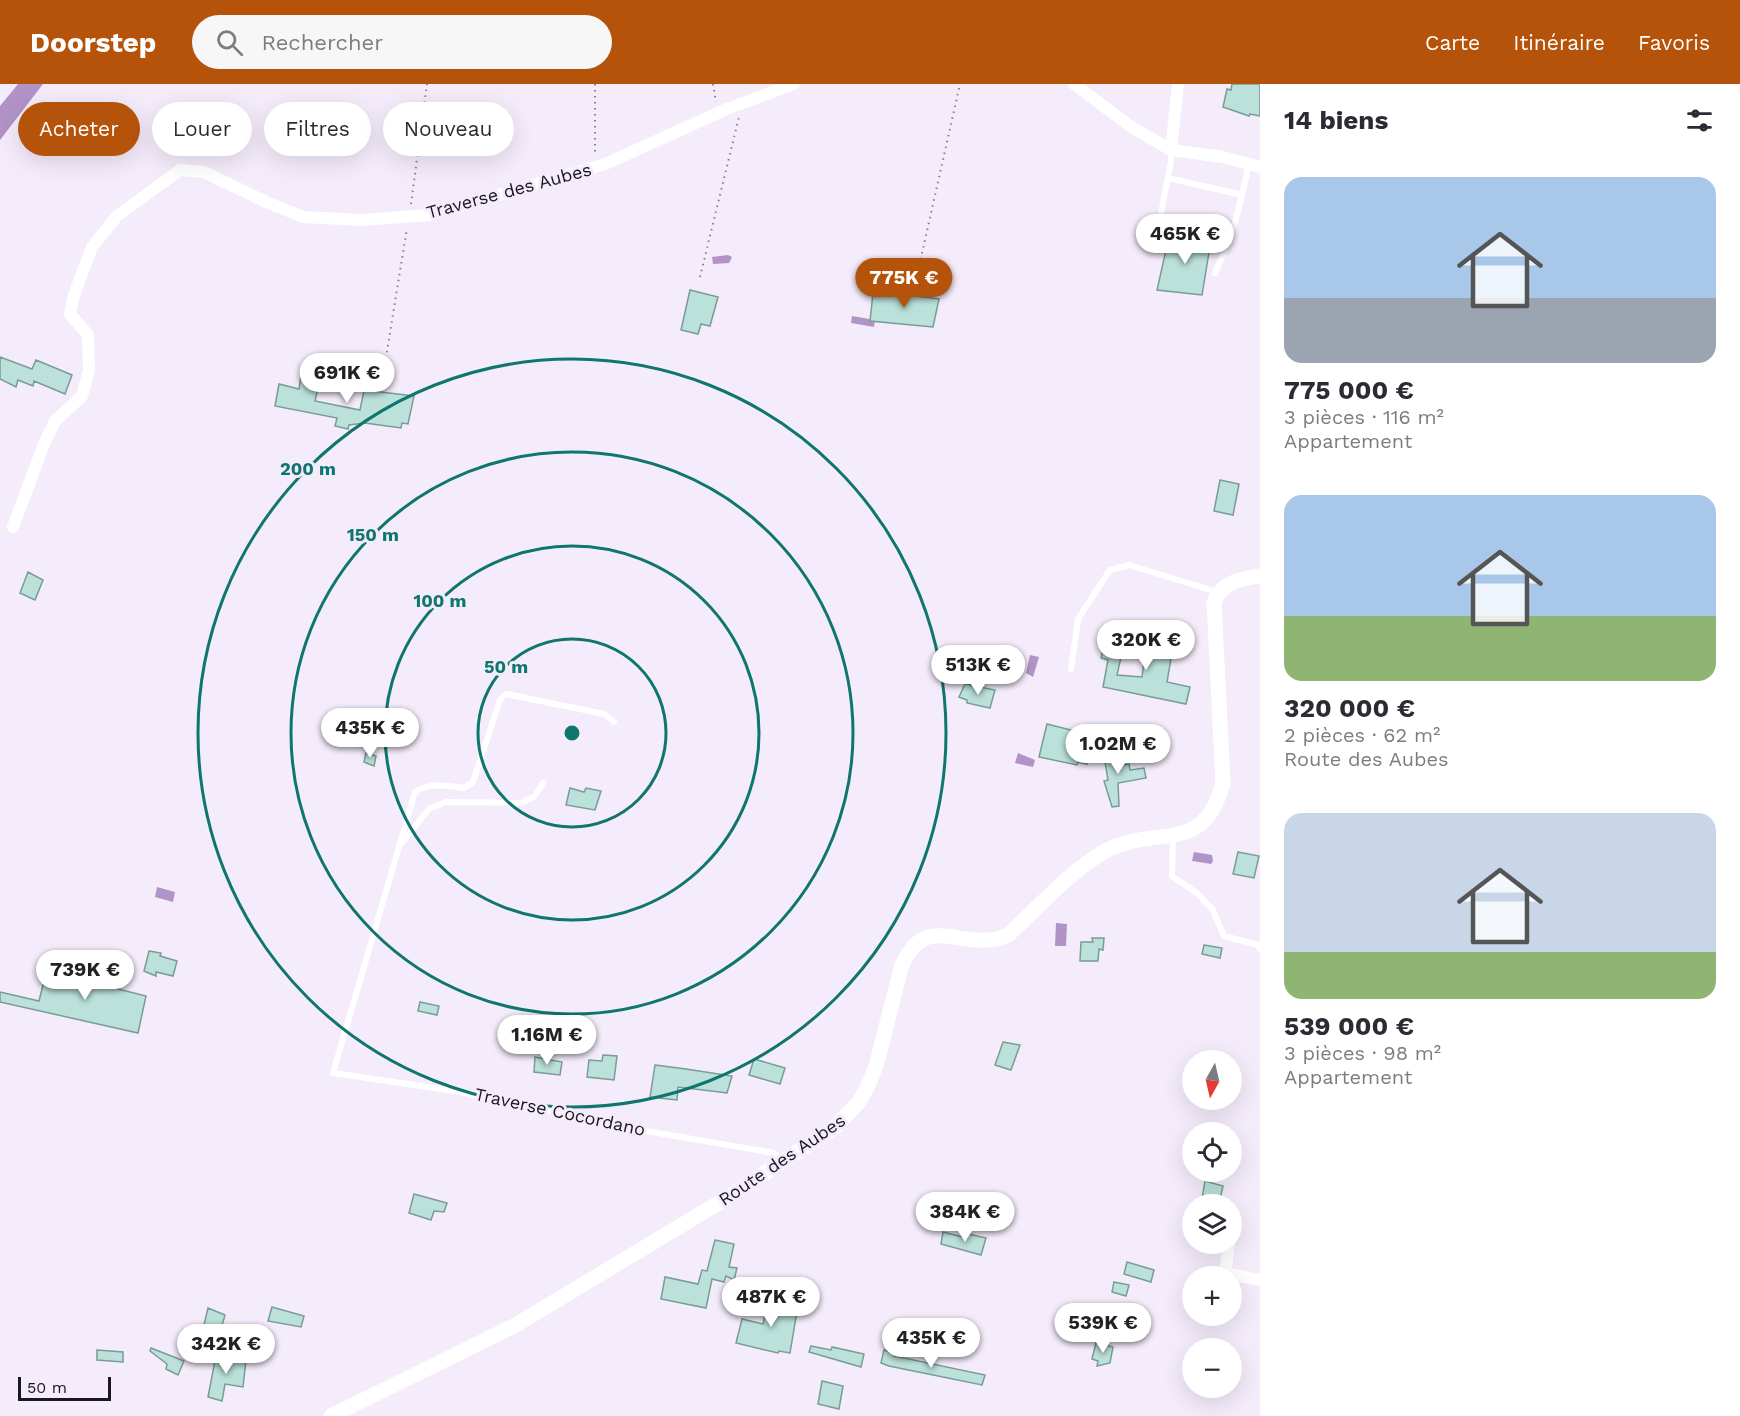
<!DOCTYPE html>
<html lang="fr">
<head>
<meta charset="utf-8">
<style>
  :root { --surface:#fff; --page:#f7f7f7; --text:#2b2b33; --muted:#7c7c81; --accent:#b45309 }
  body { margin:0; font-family:"Work Sans",sans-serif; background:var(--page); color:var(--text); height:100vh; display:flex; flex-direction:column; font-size:22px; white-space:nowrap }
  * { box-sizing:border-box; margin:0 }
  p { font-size:20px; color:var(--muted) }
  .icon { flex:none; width:33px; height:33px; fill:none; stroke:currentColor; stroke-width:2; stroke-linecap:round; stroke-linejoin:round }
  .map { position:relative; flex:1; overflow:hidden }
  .details { display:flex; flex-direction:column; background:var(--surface); width:480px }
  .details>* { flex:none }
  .top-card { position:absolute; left:18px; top:18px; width:570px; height:54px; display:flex; gap:12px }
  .needle { width:39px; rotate:188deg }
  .buttons { position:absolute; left:1182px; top:966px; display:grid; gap:12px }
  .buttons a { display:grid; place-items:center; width:60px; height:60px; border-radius:50%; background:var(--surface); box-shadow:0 6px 24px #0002; font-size:30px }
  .scale { position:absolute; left:18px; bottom:15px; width:93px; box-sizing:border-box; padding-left:6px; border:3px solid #1b161f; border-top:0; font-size:16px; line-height:21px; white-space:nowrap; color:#1b161f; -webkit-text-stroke:4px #f4ebfb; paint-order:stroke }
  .price { position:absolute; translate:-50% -51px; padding:0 14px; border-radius:21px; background:#fff; color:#222; font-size:20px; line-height:39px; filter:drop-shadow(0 2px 3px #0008) }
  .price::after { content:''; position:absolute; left:50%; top:36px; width:18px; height:14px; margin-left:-9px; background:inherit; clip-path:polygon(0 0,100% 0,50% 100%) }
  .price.active { background:var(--accent); color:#fff }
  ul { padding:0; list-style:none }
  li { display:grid; align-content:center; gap:12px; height:318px; padding:0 24px }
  li span { display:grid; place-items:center; height:186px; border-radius:18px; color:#555 }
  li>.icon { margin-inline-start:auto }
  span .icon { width:108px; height:108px; fill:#fffc; stroke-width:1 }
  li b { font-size:26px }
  h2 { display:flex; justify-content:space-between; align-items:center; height:72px; padding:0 24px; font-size:26px }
  .pill { padding:0 21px; border-radius:27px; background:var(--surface); box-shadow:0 6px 24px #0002; font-size:21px; line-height:54px }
  .pill.active { background:var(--accent); color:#fff }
  header { display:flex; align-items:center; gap:36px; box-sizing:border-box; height:84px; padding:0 30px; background:var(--accent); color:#fff }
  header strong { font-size:28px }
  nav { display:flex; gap:33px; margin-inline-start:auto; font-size:21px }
  .search { width:420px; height:54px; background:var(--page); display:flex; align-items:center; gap:15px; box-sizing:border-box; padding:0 21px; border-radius:33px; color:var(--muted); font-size:22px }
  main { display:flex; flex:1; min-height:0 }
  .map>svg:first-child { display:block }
</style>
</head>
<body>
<header>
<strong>Doorstep</strong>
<div class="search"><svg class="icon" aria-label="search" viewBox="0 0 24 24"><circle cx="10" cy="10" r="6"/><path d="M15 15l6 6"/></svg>Rechercher</div>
<nav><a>Carte</a><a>Itinéraire</a><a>Favoris</a></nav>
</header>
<main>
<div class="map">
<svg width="1260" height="1332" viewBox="0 0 1260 1332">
  <rect width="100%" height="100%" fill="#f4ebfb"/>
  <path fill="#b193c7" d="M 18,0 L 43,0 L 0,56 L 0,22 Z
    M 728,171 L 732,173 L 729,179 L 713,180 L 712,173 Z
    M 852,232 L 875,236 L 874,243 L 851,239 Z
    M 1131,541 L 1136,551 L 1133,559 L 1126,562 C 1122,554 1121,545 1131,541 Z
    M 1030,571 L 1039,573 L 1033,593 L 1026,589 Z
    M 1018,669 L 1035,676 L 1033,683 L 1015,679 Z
    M 1194,768 L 1212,771 L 1213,777 L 1211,780 L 1192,777 Z
    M 157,803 L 175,808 L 173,818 L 155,813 Z
    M 1056,839 L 1067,840 L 1066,862 L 1055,862 Z"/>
  <path fill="#bbe1da" stroke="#789c96" stroke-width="1.5" d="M 1232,0 L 1260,0 L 1260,32 L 1250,30 L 1249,32 L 1223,23 L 1227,5 L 1231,6 Z
    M 1178,151 L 1211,156 L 1202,211 L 1157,206 L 1166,166 L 1163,166 L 1166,152 L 1177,154 Z
    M 690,206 L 718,213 L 710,242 L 701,240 L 698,250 L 681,246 Z
    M 878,207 L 939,215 L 933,243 L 870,237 L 873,209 L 877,210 Z
    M 0,273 L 32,285 L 36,276 L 72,291 L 65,310 L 34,297 L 33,302 L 18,296 L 16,303 L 0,295 Z
    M 302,285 L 322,288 L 315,317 L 360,326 L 364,306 L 414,312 L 408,340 L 402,339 L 401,344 L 365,339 L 349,341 L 348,345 L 335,342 L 337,334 L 275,322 L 279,300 L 299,305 Z
    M 1220,396 L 1239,400 L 1233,431 L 1214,427 Z
    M 28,488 L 43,496 L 35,516 L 20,509 Z
    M 1139,549 L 1168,555 L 1167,563 L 1172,569 L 1167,598 L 1190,603 L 1186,620 L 1103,603 L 1108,576 L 1101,574 L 1104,561 L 1123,564 L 1117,591 L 1142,593 L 1145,569 L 1135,567 Z
    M 965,600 L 995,606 L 990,624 L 967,619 L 967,616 L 959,613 Z
    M 1047,640 L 1091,651 L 1087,680 L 1078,678 L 1077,681 L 1039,673 Z
    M 1111,658 L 1115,682 L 1129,680 L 1130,686 L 1144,684 L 1146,694 L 1118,699 L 1119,722 L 1112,723 L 1104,697 L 1108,696 L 1102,660 Z
    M 366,669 L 376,672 L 374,682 L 364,678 Z
    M 570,704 L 584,708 L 586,704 L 601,707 L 595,726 L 566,721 Z
    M 1238,768 L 1259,772 L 1254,794 L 1233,790 Z
    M 1092,854 L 1104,854 L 1103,866 L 1099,865 L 1098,877 L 1080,877 L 1081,858 L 1093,858 Z
    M 1204,861 L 1222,864 L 1220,874 L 1202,870 Z
    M 149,867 L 161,869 L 160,872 L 177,877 L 173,892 L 156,888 L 156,892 L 144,887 Z
    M 49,877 L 61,880 L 58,892 L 100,903 L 103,892 L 120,897 L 118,905 L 146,912 L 138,949 L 0,918 L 0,908 L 39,917 Z
    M 420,918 L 439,922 L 437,931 L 418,927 Z
    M 1003,958 L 1020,961 L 1011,986 L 995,981 Z
    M 603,971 L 617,972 L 614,996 L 587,993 L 589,976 L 602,977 Z
    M 535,973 L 562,978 L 560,991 L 534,988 Z
    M 754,975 L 785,984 L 780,1000 L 749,991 Z
    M 655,981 L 686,985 L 732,992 L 727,1009 L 678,1003 L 677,1016 L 650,1013 Z
    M 1205,1097 L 1223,1102 L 1219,1120 L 1201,1120 Z
    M 414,1110 L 447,1119 L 444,1128 L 434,1127 L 431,1136 L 409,1129 Z
    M 943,1148 L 967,1154 L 968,1150 L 986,1154 L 981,1171 L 941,1160 Z
    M 715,1156 L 734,1160 L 729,1183 L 737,1184 L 734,1196 L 726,1192 L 724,1198 L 712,1195 L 706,1224 L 661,1215 L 665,1193 L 698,1200 L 702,1186 L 707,1187 Z
    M 1127,1178 L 1154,1186 L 1151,1198 L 1124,1190 Z
    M 1114,1198 L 1129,1201 L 1126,1212 L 1112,1208 Z
    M 769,1214 L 798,1221 L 790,1269 L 779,1267 L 778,1269 L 736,1259 L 742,1235 L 763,1240 Z
    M 272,1223 L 304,1232 L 301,1243 L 268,1237 Z
    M 208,1224 L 225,1231 L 220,1249 L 203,1245 Z
    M 1096,1259 L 1113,1263 L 1110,1279 L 1097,1282 L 1098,1277 L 1092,1275 Z
    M 811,1262 L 831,1266 L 832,1263 L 864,1270 L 861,1283 L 809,1268 Z
    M 151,1264 L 184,1277 L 178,1291 L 166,1285 L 167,1280 L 150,1267 Z
    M 97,1266 L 123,1268 L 123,1278 L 97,1276 Z
    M 884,1266 L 894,1269 L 894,1272 L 985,1291 L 982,1301 L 889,1282 L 881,1279 Z
    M 216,1271 L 246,1276 L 243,1303 L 225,1300 L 222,1317 L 208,1313 Z
    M 822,1297 L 843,1302 L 839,1325 L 818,1320 Z"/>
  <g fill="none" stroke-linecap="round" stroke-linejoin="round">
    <path stroke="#87808c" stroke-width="2" stroke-dasharray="1.5 4.5" stroke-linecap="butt" d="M 595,0 L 595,69
      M 713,0 L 716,18
      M 411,120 L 427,0
      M 918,187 L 960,0
      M 700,193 L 739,33
      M 383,292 L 407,144"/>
    <path stroke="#fff" stroke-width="6" d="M 1168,94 L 1242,111 C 1236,139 1227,163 1215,189
      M 1242,111 L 1249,80
      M 1154,166 L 1171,77 L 1171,66
      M 1071,585 L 1078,535 L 1110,486 L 1129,481 L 1217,508
      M 614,638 L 604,630 L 506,610 L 500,616 L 473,698 L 464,704 C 446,702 431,698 415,708 L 333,989 L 461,1008 L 635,1045 L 774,1069 L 783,1076
      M 1173,752 L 1172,792 L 1197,809 L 1213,826 L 1224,852 L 1258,861 L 1260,865
      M 402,759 L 429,725 L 446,718 L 521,719 L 534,713 L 543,699"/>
    <path stroke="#fff" stroke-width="12" d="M 1074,0 L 1130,42 L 1171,66 L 1223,73 L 1260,83
      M 1171,66 L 1178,0
      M 13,443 L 44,360 L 55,337 L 82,312 L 89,287 L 88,251 L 70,230 L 74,211 L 92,163 L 117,132 L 180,86 L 204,88 L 266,118 L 303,133 L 361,136 L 430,131 L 605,80 L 727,25 L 794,0
      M 1229,1160 L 1225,1189 L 1260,1196"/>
    <path stroke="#fff" stroke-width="15" d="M 331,1332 L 514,1242 L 727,1114 L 835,1043 L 858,1019 L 867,1004 L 876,982 L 901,884 C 925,823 964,871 1008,851 C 1038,824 1067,790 1102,769 C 1154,738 1203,775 1223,699 L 1214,518 C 1222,498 1240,495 1260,492"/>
  </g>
  <g fill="none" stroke="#0f766e" stroke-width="3">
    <circle cx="572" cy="649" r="94"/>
    <circle cx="572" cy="649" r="187"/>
    <circle cx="572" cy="649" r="281"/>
    <circle cx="572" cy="649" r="374"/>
  </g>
  <g text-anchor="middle" stroke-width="6" stroke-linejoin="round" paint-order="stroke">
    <g font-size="18" fill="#1b161f" stroke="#f4ebfb">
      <text transform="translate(509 107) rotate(-15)" y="6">Traverse des Aubes</text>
      <text transform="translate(560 1028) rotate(12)" y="6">Traverse Cocordano</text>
      <text transform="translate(782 1076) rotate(-34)" y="6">Route des Aubes</text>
    </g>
  </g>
  <circle cx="572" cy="649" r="9" fill="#0f766e" stroke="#f4ebfb" stroke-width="3"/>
  <g font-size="18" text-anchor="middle" font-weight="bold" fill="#0f766e" stroke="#f4ebfb" stroke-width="6" stroke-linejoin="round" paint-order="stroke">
    <text x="308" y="391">200 m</text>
    <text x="373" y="457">150 m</text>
    <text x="440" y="523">100 m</text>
    <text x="506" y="589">50 m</text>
  </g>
</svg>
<div class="buttons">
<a><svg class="needle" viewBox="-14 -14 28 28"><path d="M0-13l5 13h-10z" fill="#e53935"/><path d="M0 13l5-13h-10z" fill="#7c7c81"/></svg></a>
<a><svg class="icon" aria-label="locate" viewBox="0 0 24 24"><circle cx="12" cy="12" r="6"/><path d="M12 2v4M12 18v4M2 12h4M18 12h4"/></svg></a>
<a><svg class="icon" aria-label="layers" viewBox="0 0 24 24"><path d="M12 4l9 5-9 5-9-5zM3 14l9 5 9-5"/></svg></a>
<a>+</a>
<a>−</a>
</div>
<div class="scale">50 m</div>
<b class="price" style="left:1185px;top:181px">465K €</b>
<b class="price active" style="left:904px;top:225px">775K €</b>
<b class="price" style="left:347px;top:320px">691K €</b>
<b class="price" style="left:1146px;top:587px">320K €</b>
<b class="price" style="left:978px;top:612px">513K €</b>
<b class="price" style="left:370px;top:675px">435K €</b>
<b class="price" style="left:1118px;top:691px">1.02M €</b>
<b class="price" style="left:85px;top:917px">739K €</b>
<b class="price" style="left:547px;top:982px">1.16M €</b>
<b class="price" style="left:965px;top:1159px">384K €</b>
<b class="price" style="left:771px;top:1244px">487K €</b>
<b class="price" style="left:1103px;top:1270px">539K €</b>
<b class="price" style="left:931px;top:1285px">435K €</b>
<b class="price" style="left:226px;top:1291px">342K €</b>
<div class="top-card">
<a class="pill active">Acheter</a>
<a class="pill">Louer</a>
<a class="pill">Filtres</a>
<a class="pill">Nouveau</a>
</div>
</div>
<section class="details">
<h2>14 biens<svg class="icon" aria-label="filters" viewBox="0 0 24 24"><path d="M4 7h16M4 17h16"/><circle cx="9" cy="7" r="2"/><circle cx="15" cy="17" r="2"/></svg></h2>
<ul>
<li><span style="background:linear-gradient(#a9c7e8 65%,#9aa5b1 0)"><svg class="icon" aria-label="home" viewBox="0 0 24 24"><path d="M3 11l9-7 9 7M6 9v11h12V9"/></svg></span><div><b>775 000 €</b><p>3 pièces · 116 m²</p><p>Appartement</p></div></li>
<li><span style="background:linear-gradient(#a9c7e8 65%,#8fb573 0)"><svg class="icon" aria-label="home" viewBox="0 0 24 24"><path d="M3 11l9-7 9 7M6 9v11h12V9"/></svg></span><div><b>320 000 €</b><p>2 pièces · 62 m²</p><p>Route des Aubes</p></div></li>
<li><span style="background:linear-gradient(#c9d6e8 75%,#8fb573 0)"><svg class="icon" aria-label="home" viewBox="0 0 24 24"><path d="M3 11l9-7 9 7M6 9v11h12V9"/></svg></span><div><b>539 000 €</b><p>3 pièces · 98 m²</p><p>Appartement</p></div></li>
</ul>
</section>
</main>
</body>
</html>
